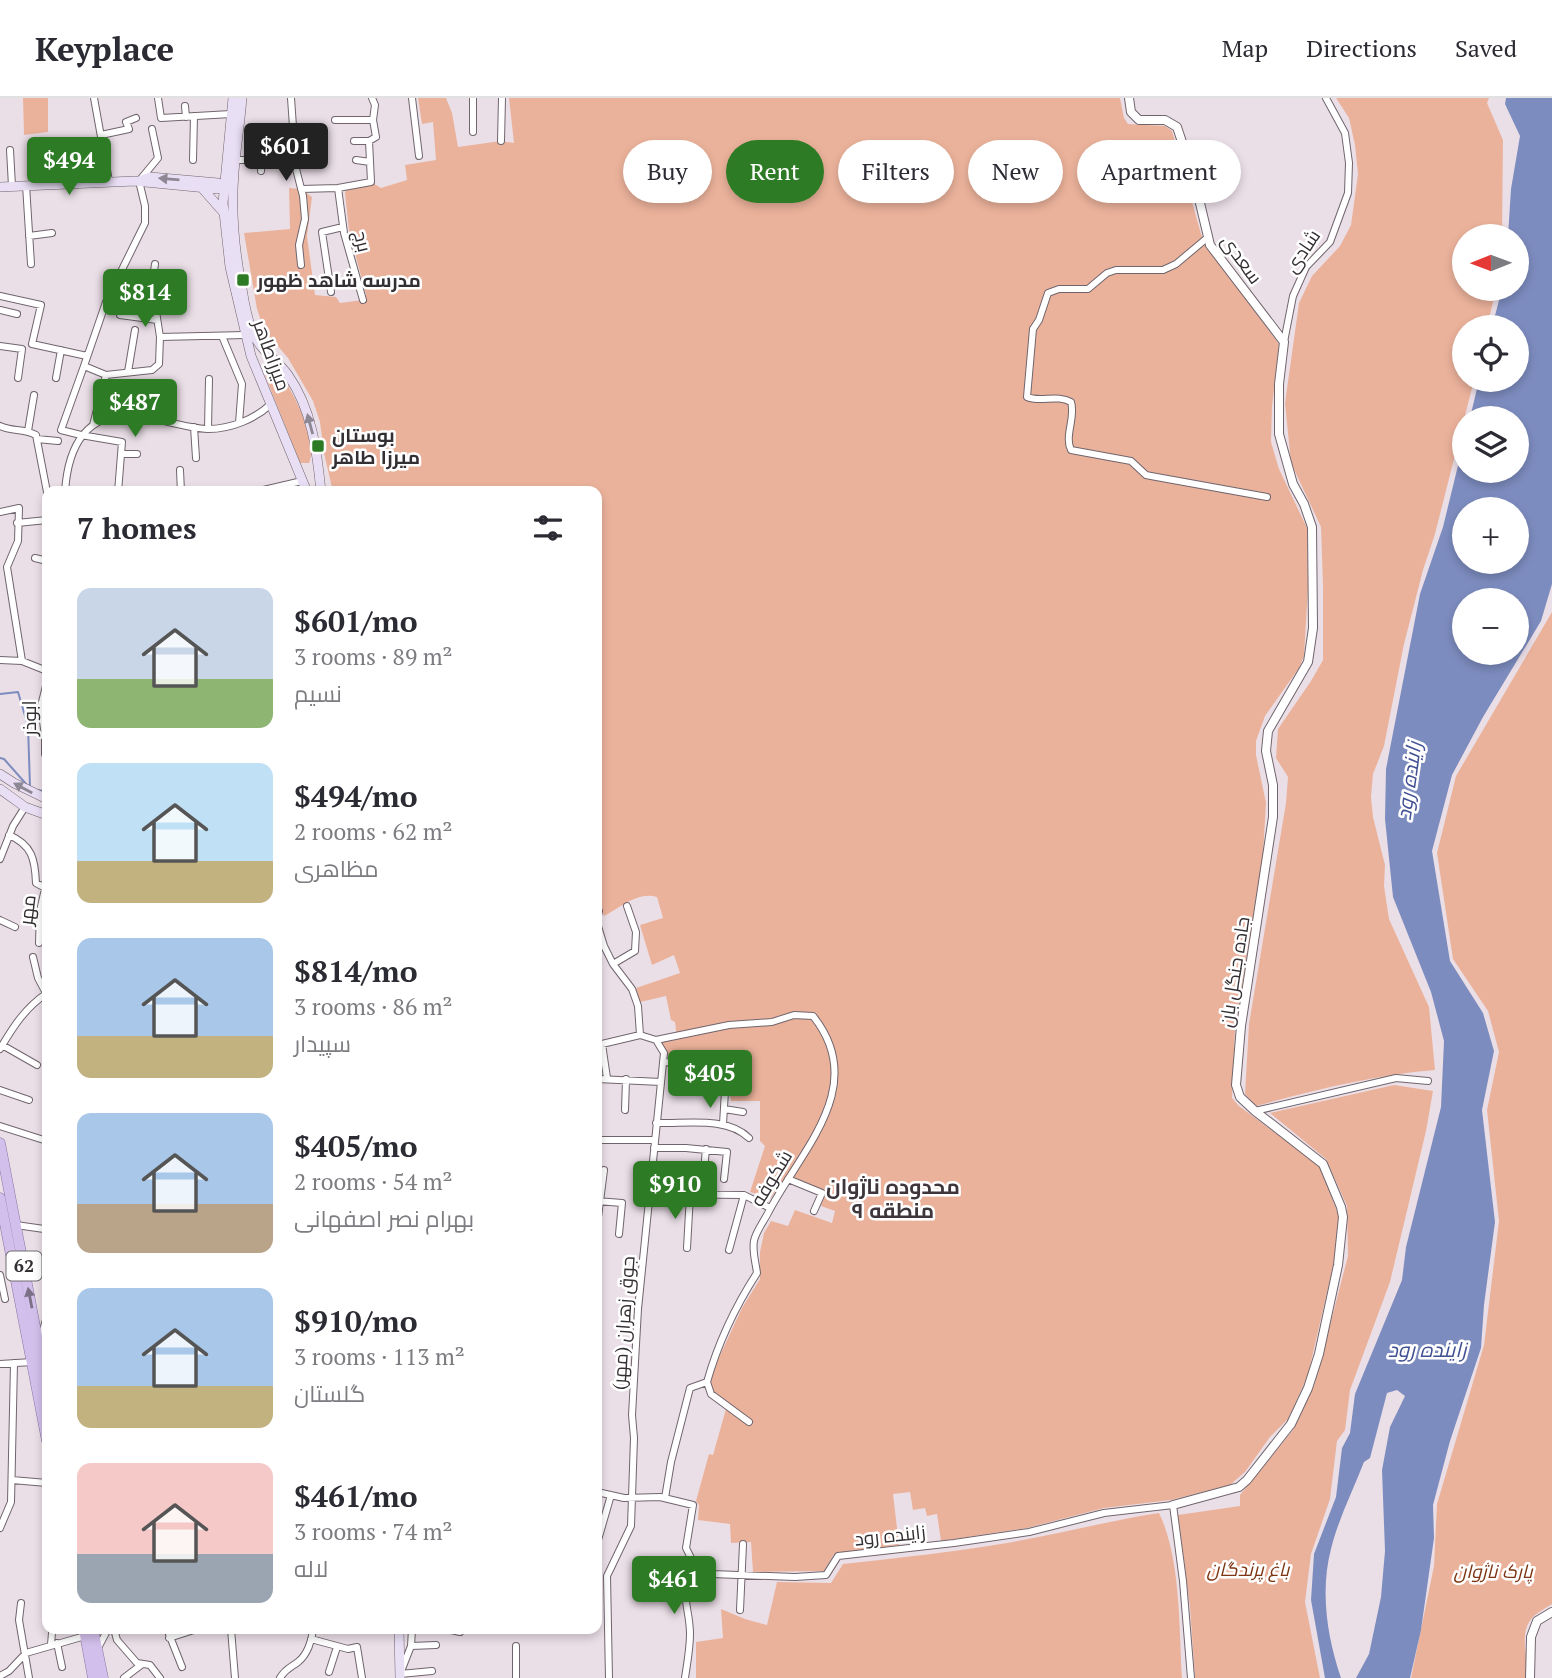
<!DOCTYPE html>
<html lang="en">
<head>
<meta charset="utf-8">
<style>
  :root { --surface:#fff; --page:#f7f7f7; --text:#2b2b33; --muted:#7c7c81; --line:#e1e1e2; --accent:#2d7c25 }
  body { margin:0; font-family:"PT Serif",Cairo,serif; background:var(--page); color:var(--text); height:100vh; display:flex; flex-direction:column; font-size:26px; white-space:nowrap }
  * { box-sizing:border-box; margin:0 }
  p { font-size:23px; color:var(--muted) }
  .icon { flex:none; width:38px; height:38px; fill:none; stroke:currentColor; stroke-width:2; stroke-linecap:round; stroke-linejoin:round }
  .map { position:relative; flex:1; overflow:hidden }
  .sheet { position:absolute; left:42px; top:388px; width:560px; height:1148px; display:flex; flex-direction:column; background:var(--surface); border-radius:14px; box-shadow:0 4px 10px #0003 }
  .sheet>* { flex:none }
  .hud { position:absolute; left:623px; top:42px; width:665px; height:63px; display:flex; gap:14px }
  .needle { width:46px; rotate:269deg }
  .buttons { position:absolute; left:1452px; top:126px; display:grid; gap:14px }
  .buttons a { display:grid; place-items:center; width:77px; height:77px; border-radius:50%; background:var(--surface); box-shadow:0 4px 10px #0003; font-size:35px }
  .price { position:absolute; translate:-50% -60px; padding:0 16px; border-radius:7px; background:var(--accent); color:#fff; font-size:23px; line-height:46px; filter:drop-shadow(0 2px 4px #0008) }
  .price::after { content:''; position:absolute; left:50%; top:42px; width:21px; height:16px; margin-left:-10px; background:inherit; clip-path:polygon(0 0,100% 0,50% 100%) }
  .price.current { background:#222; color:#fff }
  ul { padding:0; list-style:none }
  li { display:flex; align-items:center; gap:21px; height:175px; padding:0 35px }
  li span { display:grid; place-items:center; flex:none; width:196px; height:140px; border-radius:14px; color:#555 }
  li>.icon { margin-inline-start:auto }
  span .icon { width:84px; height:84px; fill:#fffc; stroke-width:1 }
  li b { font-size:30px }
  h2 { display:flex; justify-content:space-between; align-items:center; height:84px; padding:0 35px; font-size:30px }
  .tag { padding:0 24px; border-radius:32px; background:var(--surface); box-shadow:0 4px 10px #0003; font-size:24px; line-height:63px }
  .tag.current { background:var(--accent); color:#fff }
  header { display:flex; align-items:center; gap:42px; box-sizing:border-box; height:98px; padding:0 35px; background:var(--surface); border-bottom:2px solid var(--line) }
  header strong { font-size:33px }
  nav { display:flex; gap:38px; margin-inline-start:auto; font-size:24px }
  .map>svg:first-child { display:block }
</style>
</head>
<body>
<header>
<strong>Keyplace</strong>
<nav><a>Map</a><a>Directions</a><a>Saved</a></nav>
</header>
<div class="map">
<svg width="1552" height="1580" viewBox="0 0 1552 1580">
  <rect width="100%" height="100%" fill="#ebdfe7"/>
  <path fill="#ebb29b" d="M 23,0 L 48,0 L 48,34 L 24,37 Z
    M 418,0 L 446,0 L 452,15 L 458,49 L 501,43 L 514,45 L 509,0 L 1120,0 L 1124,20 L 1128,26 L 1165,28 L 1172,33 L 1201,136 L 1207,149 L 1279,246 L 1272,309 L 1271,344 L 1279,371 L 1307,430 L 1308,490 L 1304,558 L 1299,570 L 1265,618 L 1256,643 L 1256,657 L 1266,705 L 1263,756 L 1235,931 L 1232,1000 L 1239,1008 L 1320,1068 L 1339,1119 L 1334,1164 L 1313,1255 L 1308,1277 L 1288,1321 L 1270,1339 L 1245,1374 L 1230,1387 L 1171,1402 L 1104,1410 L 1027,1430 L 941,1443 L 937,1416 L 927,1418 L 925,1410 L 913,1412 L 910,1394 L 893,1396 L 899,1447 L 834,1456 L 824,1473 L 753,1474 L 751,1444 L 731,1445 L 730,1426 L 698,1422 L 699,1407 L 696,1403 L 709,1356 L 713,1357 L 728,1304 L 714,1294 L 711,1284 L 715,1268 L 742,1210 L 760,1181 L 760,1154 L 764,1135 L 771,1123 L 788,1128 L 795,1112 L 832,1125 L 835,1113 L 821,1108 L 825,1093 L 787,1077 L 771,1100 L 750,1094 L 765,1048 L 760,1043 L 760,1003 L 731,1003 L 730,997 L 741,994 L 741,978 L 706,980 L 705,963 L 669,961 L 666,952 L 660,944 L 677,941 L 675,924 L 671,922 L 666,898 L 640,904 L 636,890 L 680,875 L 674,857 L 652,867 L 640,827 L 663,820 L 657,799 C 638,793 620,810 604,818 L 602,812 L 597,810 L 597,780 L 599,779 L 597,762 L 597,394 L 333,394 L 324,355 L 320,324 L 313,303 L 288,260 L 264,232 L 257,211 L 244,135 L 290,131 L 289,90 L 301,91 L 312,99 L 307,138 L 315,197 L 336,199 L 340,205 L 363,202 L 366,197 L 349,132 L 345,95 L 346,92 L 371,84 L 381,90 L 407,82 L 405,67 L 436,62 L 433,24 L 422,26 Z
    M 1336,0 L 1489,0 L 1487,5 L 1503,42 L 1502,138 L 1465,138 L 1465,191 L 1496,191 L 1487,229 L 1465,229 L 1465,282 L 1474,282 L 1435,436 L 1423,472 L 1404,546 L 1384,648 L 1373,676 L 1371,699 L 1373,719 L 1385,767 L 1384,788 L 1389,821 L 1429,909 L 1435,972 C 1374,977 1315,992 1256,1008 L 1245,996 L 1249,926 L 1286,705 L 1288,679 L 1276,660 L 1278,631 L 1311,583 L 1323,562 L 1323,488 L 1321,429 L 1291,365 L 1285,305 L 1299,205 L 1312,178 L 1340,148 L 1351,127 L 1358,76 L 1355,47 L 1349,20 Z
    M 274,267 C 289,285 320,342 309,365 L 300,365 L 265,277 L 267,269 Z
    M 1552,514 L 1552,1506 C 1546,1510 1538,1514 1533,1519 C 1517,1535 1530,1561 1526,1580 L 1411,1580 L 1434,1468 L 1437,1406 L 1484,1247 L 1499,1123 L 1487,1012 L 1499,954 L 1488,913 L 1453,861 L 1437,755 L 1456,678 Z
    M 1394,987 L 1433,993 L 1426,1033 L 1390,1184 L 1350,1292 L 1345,1332 L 1337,1343 L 1330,1401 L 1311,1456 L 1305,1504 L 1320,1580 L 1195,1580 L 1190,1509 L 1178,1417 L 1240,1408 L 1240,1397 L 1293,1332 L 1314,1288 L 1348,1158 L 1347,1108 L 1326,1061 L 1270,1015 Z
    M 1159,1415 C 1181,1460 1179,1531 1182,1580 L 696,1580 L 696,1544 L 723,1540 L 721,1511 L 745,1521 L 767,1527 L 777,1484 L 831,1485 L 843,1466 C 898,1460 953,1454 1007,1445 C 1058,1436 1108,1423 1159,1415 Z"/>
  <path fill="#7d8cbf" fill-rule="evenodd" d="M 1506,0 L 1552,0 L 1552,486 L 1541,523 L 1483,619 L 1452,677 L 1432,753 L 1450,863 L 1483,915 L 1494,953 L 1482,1012 L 1495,1124 L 1484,1207 L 1481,1250 L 1450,1343 L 1433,1407 L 1434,1440 L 1421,1532 L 1410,1580 L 1356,1580 L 1369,1556 L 1381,1499 L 1385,1453 L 1382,1372 L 1390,1329 L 1405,1298 L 1397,1292 L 1387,1295 L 1370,1360 L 1364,1364 C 1353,1392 1338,1422 1331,1451 C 1320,1493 1327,1539 1341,1580 L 1325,1580 L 1311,1502 L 1314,1456 L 1336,1399 L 1342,1350 L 1350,1335 L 1355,1296 L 1402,1182 L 1406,1149 L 1441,1009 L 1444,943 L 1431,894 L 1393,799 L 1385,721 L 1386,671 L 1420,496 L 1443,429 L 1465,339 L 1465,373 L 1517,373 L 1517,320 L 1470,320 L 1479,282 L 1517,282 L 1517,229 L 1492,229 L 1502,191 L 1517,191 L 1517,138 L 1508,138 L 1511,91 L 1520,38 L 1505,6 ZM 1465,411 L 1517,411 L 1517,464 L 1465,464 ZM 1465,502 L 1517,502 L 1517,555 L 1465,555 Z"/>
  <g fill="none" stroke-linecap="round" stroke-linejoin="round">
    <path stroke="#7d8cbf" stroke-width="2" d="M 0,596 L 18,594 L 28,628 L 30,689
      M 0,660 L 4,661 L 27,687
      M 38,692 L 47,694"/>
    <defs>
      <path id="minor" d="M 94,0 L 109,83
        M 158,0 L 161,20 L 231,16
        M 291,0 L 296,71 L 303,98 L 305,121 L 299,147 L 301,167
        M 412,0 L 419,58
        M 185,8 L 186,19
        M 335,22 L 373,22
        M 473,34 L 473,0
        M 101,37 L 129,31 L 126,24 L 136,20
        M 354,43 L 369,43
        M 501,43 L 502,0
        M 10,52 L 12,88
        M 193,62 L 194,18
        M 236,62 L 261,62
        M 356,62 L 370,64
        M 261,73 L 262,39
        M 26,87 L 31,166
        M 338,90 L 344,135 L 363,202
        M 301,91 L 338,90 L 371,84 L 369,43 L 376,39 L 373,22 L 375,7 L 372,0
        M 29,138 L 52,135
        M 1207,140 L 1176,166 L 1163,172 L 1116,172 L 1107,175 L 1088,191 L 1059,191 L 1048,195 L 1039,222 L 1033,231 L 1027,299 C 1040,305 1057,296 1071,304 C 1076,319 1064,338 1071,352 L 1131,363 L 1146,377 L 1151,378 L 1267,399
        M 331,194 L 322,134 L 343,129
        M 0,198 L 41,207 L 32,246 L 87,258
        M 0,212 L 17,216
        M 120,217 L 157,222
        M 222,238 L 242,286 L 239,325
        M 160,239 L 245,237
        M 1284,244 L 1293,198 L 1306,169 L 1330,144 L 1348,95 L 1349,65 L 1345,35 L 1326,0
        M 0,248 L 22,251 L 18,280
        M 84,268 L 61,332 L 81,337 L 122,344 L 118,394
        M 128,274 L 135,232
        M 106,277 L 152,272 L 159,266 L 160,239 L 152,188 L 155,166
        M 56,280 L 61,252
        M 93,327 L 106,277 L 84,268 L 106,204 L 145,125 L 145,108 L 139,83 L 158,60 L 152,31
        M 0,328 C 13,334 22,330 36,337 L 47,394
        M 194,329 L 196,360
        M 208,331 L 209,281
        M 28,333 L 34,297
        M 37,341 L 58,343
        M 121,356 L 137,356
        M 180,372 L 181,394
        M 65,394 C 68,347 87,312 139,318 C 162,321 185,330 208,331 C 231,331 255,321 271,306
        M 255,394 L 302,383
        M 0,414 L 19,410 L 18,443 L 7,469 L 22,563
        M 17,425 L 47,422
        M 35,460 L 47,463
        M 0,562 L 22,563 L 47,573
        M 45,656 L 45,638 L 41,608 L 47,584
        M 9,737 C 32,747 35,761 36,785 L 47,791
        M 0,761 L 13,728 L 25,709
        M 597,814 L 599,813 L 597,823
        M 0,822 L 15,829
        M 597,825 L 604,848 L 613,866 L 632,891 L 638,908 L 640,937 L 656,942 L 664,955 L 638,1211 L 632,1317 L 634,1340 L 631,1428 L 607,1478 L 609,1580
        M 39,845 L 40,813 L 47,782
        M 33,859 L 38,880 L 47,897
        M 613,866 L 635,853 L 636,834 L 627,808
        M 656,942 L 729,927 L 772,924 L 794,917 L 813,918 C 870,989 800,1053 768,1115 C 764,1123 755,1135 754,1143 C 752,1153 756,1166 757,1175 C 735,1209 718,1245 707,1284 L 690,1290 L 671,1364 L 665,1400
        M 2,947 L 37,967
        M 0,951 C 13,929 25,910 47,895
        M 663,964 L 677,965 L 676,975
        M 607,980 L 602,946 L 640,937
        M 597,981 L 661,984
        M 0,992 L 29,1002
        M 724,1011 L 743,1014
        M 625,1012 L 626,981
        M 1255,1013 L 1396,980 L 1428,983
        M 656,1025 C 686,1026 727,1018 749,1040
        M 723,1026 L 725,993
        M 0,1028 L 47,1043
        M 597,1042 L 654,1042
        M 654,1050 L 686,1050 L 727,1054 L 724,1081
        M 788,1081 L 822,1095 L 814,1113
        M 648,1096 L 744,1097 L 770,1110
        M 699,1097 L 698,1079 L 704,1072 L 706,1051
        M 597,1103 L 622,1105 L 619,1136
        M 16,1127 L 44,1131
        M 597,1127 L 604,1072
        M 687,1150 L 690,1097
        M 729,1152 L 744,1097
        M 0,1177 L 5,1201
        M 40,1243 L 47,1218
        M 0,1266 L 32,1264
        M 707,1284 L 711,1296 L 749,1324
        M 12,1382 L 47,1385
        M 597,1394 L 624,1400 L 660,1399 L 693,1407 L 686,1450 L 695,1468 L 712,1476 L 795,1479 L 826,1477 L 838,1458 L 954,1445 L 1029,1434 L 1104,1415 L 1173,1407 L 1183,1483 L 1191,1580
        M 0,1430 L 11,1404 L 14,1265
        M 598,1442 L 611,1397
        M 21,1505 L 19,1522 L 29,1580
        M 740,1512 L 743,1446
        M 114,1531 L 117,1542 L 137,1565 L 150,1567 L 160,1580
        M 167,1531 L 182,1569
        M 231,1531 L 235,1580
        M 412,1531 L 411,1548 L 400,1576 L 432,1573
        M 447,1531 L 460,1534
        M 169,1540 L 197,1531
        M 311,1541 L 348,1551 L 357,1549 L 362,1580
        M 57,1545 L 62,1569
        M 51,1546 L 52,1535
        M 99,1548 L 108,1531
        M 411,1548 L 436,1547
        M 516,1548 L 516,1580
        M 329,1574 L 337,1549
        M 0,1578 L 9,1573 L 26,1555 L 85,1538
        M 124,1580 L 141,1567
        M 280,1580 C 285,1571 290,1570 298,1564 C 307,1557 312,1543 313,1531
        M 685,1580 C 687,1566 690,1551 690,1536 C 690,1508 677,1495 695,1468"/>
      <path id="tertiary" d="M 1129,0 L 1131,14 L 1139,22 L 1165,22 L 1177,29 L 1194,80 L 1210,147 L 1284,244 L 1279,286 L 1279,336 L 1293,386 L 1304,406 L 1312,429 L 1313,530 L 1308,564 L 1268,633 L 1266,653 L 1273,687 L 1273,719 L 1241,928 L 1236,987 L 1240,999 L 1255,1013 L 1323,1066 L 1341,1109 L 1343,1119 L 1338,1167 L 1319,1256 L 1308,1290 L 1291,1326 L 1247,1382 L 1239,1389 L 1173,1407
        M 1530,1580 L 1531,1539 L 1537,1523 L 1552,1514"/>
      <path id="secondary" d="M 233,0 L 223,105 L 230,169 L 251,258 L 307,394
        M 242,0 C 240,25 236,49 234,74 C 231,111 234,149 241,185 C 244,202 246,221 254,237 C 261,253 278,263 288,277 C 312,311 317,353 321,394
        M 0,89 L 135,83 L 217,91 L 224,90 L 218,85 L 150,79 L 139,83
        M 202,90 L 224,115
        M 0,676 L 14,685 L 47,701
        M 0,691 L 25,709 L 47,717
        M 399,1531 L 400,1580"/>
      <path id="primary" d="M 0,1045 L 47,1291
        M 0,1100 L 47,1343
        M 84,1531 L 93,1580
        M 93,1531 L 103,1580"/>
    </defs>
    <use href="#minor" stroke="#70656d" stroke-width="8"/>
    <use href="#tertiary" stroke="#70656d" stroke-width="10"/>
    <use href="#secondary" stroke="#70656d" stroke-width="10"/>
    <use href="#primary" stroke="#8871a2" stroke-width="11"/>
    <use href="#minor" stroke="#fff" stroke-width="6"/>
    <use href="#tertiary" stroke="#fff" stroke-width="8"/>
    <use href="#secondary" stroke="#e9dff5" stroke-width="9"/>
    <use href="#primary" stroke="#d3bfeb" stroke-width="10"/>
  </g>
  <defs><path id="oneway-solid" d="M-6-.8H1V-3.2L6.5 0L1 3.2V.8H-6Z" transform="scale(1.75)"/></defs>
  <g fill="#8e8794">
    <use href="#oneway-solid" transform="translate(169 81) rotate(-175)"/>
    <use href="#oneway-solid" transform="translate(310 326) rotate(-105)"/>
    <use href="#oneway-solid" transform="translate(23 690) rotate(-152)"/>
  </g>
  <use fill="#7c7086" href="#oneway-solid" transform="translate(30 1200) rotate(-101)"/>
  <g fill="#2d7c25" stroke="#fff" stroke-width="2.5">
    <rect x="236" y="175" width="14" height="14" rx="3.5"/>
    <rect x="311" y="341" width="14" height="14" rx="3.5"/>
  </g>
  <g text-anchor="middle" stroke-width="5" stroke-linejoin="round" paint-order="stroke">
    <rect fill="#fff" stroke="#716d70" stroke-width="2" x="6.5" y="1153.5" width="35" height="29" rx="5"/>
    <g font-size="18" font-weight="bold" fill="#342f33">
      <text x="24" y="1174">62</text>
    </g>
    <g font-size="19" fill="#342f33" stroke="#fff">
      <text transform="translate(363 143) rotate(76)" y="7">برج</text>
      <text transform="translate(1302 153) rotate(-56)" y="7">شادی</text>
      <text transform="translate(1242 161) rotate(54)" y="7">سعدی</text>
      <text transform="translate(272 257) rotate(70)" y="7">میرزاطاهر</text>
      <text transform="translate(29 620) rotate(-90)" y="7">ابوذر</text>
      <text transform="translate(27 812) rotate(-83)" y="7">مهر</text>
      <text transform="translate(1234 874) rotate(-81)" y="7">جاده جنگل بان</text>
      <text transform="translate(771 1080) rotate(-59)" y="7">شکوفه</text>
      <text transform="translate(623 1225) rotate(-86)" y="7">جوق زهران (مهر)</text>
      <text transform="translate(890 1437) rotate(-6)" y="7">زاینده رود</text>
    </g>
    <g font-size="19" font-weight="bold" fill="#342f33" stroke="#fff" text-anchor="start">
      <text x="257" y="189">مدرسه شاهد ظهور</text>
      <text x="332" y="344">بوستان<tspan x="332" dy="22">میرزا طاهر</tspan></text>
    </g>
    <g font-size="19" font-style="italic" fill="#7d3513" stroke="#fff">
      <text x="1248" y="1478">باغ پرندگان</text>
      <text x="1493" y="1480">پارک ناژوان</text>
    </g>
    <g font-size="21" font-style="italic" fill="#425193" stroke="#fff">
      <text transform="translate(1409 683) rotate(-82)" y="7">زاینده رود</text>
      <text x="1427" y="1259">زاینده رود</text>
    </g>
    <g font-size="21" font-weight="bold" fill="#3f363c" stroke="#fff">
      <text x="893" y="1096">محدوده ناژوان<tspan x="893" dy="24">منطقه ۹</tspan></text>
    </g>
  </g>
</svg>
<div class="buttons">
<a><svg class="needle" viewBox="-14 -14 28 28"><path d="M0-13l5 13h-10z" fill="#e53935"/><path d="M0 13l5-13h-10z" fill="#7c7c81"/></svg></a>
<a><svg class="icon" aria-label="locate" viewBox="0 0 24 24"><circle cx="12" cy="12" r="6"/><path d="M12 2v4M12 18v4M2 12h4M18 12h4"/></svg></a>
<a><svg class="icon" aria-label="layers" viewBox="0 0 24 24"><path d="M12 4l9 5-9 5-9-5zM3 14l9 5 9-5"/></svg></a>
<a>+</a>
<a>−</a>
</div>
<b class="price current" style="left:286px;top:85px">$601</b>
<b class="price" style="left:69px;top:99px">$494</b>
<b class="price" style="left:145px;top:231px">$814</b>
<b class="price" style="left:135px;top:341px">$487</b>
<b class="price" style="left:710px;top:1012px">$405</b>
<b class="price" style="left:675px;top:1123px">$910</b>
<b class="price" style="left:674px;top:1518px">$461</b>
<div class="hud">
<a class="tag">Buy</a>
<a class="tag current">Rent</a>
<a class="tag">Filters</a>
<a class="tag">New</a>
<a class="tag">Apartment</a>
</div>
<section class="sheet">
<h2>7 homes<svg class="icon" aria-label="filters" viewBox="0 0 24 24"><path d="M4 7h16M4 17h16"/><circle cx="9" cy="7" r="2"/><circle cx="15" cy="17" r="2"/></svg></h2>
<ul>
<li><span style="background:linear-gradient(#c9d6e8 65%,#8fb573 0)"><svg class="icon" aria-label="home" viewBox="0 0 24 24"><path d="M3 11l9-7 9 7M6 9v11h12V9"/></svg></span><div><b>$601/mo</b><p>3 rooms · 89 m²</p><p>نسیم</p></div></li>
<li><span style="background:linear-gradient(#bfe0f5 70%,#c2b280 0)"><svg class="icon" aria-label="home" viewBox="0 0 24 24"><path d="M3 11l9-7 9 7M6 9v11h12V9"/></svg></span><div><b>$494/mo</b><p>2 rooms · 62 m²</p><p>مظاهری</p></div></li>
<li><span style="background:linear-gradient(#a9c7e8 70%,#c2b280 0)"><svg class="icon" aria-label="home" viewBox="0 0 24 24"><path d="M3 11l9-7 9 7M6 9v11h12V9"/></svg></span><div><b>$814/mo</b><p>3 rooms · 86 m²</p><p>سپیدار</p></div></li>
<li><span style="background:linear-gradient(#a9c7e8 65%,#b9a48a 0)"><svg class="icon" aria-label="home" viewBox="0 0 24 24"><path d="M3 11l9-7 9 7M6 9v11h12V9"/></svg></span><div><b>$405/mo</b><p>2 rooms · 54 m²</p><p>بهرام نصر اصفهانی</p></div></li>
<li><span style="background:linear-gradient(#a9c7e8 70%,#c2b280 0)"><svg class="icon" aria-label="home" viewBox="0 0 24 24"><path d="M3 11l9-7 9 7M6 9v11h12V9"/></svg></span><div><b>$910/mo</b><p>3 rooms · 113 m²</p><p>گلستان</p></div></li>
<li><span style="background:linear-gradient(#f6c9c9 65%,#9aa5b1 0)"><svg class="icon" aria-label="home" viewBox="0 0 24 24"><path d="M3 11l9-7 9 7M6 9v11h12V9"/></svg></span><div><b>$461/mo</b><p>3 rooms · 74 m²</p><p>لاله</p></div></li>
</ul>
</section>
</div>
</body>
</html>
